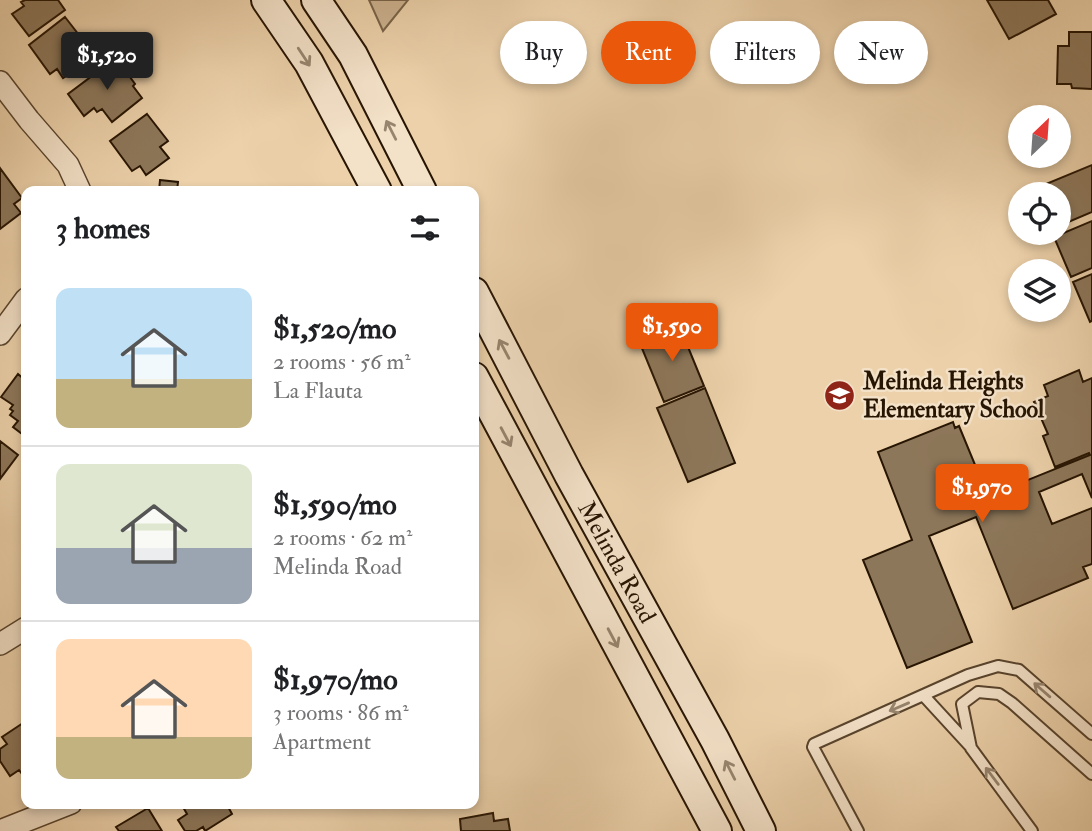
<!DOCTYPE html>
<html lang="en">
<head>
<meta charset="utf-8">
<style>
  :root { --surface:#fff; --page:#f2f2f2; --text:#202124; --muted:#757577; --line:#e0e0e0; --accent:#ea580c }
  body { margin:0; font-family:"IM FELL Double Pica",serif; background:var(--page); color:var(--text); height:100vh; display:flex; flex-direction:column; font-size:26px; white-space:nowrap }
  * { box-sizing:border-box; margin:0 }
  p { font-size:23px; color:var(--muted) }
  .icon { flex:none; width:38px; height:38px; fill:none; stroke:currentColor; stroke-width:2; stroke-linecap:round; stroke-linejoin:round }
  .map { position:relative; flex:1; overflow:hidden }
  .drawer { position:absolute; left:21px; top:186px; width:458px; height:623px; display:flex; flex-direction:column; background:var(--surface); border-radius:14px; box-shadow:0 4px 10px #0003 }
  .drawer>* { flex:none }
  .top-card { position:absolute; left:500px; top:21px; width:486px; height:63px; display:flex; gap:14px }
  .needle { width:46px; rotate:25deg }
  .tools { position:absolute; left:1008px; top:105px; display:grid; gap:14px }
  .tools a { display:grid; place-items:center; width:63px; height:63px; border-radius:50%; background:var(--surface); box-shadow:0 4px 10px #0003; font-size:35px }
  .price { position:absolute; translate:-50% -60px; padding:0 16px; border-radius:7px; background:var(--accent); color:#fff; font-size:23px; line-height:46px; filter:drop-shadow(0 2px 4px #0008) }
  .price::after { content:''; position:absolute; left:50%; top:42px; width:21px; height:16px; margin-left:-10px; background:inherit; clip-path:polygon(0 0,100% 0,50% 100%) }
  .price.active { background:#222; color:#fff }
  ul { padding:0; list-style:none }
  li { display:flex; align-items:center; gap:21px; height:175px; padding:0 35px }
  li+li { border-top:2px solid var(--line) }
  li span { display:grid; place-items:center; flex:none; width:196px; height:140px; border-radius:14px; color:#555 }
  li>.icon { margin-inline-start:auto }
  span .icon { width:84px; height:84px; fill:#fffc; stroke-width:1 }
  li b { font-size:30px }
  h2 { display:flex; justify-content:space-between; align-items:center; height:84px; padding:0 35px; font-size:30px }
  .tag { padding:0 24px; border-radius:32px; background:var(--surface); box-shadow:0 4px 10px #0003; font-size:24px; line-height:63px }
  .tag.active { background:var(--accent); color:#fff }
  .map>svg:first-child { display:block }
</style>
</head>
<body>
<div class="map">
<svg width="1092" height="831" viewBox="0 0 1092 831">
  <rect width="100%" height="100%" fill="#ecd1aa"/>
  <filter id="stains"><feTurbulence type="fractalNoise" baseFrequency=".00286" numOctaves="4"/><feColorMatrix values="0 0 0 0 .2 0 0 0 0 .09 0 0 0 0 .02 0 0 0 .5 -.17"/></filter>
  <radialGradient id="worn" r=".72"><stop offset=".6" stop-color="#630" stop-opacity="0"/><stop offset="1" stop-color="#630" stop-opacity=".3"/></radialGradient>
  <path fill="#cbb18e" stroke="#796348" stroke-width="2" d="M 369,0 L 408,0 L 383,31 Z"/>
  <path fill="#8d775a" stroke="#271503" stroke-width="2" d="M 25,0 L 58,0 L 65,10 L 29,36 L 12,14 L 24,6 L 21,2 Z
    M 987,0 L 1048,0 L 1056,14 L 1009,39 Z
    M 65,17 L 86,44 L 78,50 L 87,62 L 63,78 L 57,69 L 50,74 L 29,45 Z
    M 1069,32 L 1092,32 L 1092,89 L 1072,88 L 1071,84 L 1057,84 L 1058,46 L 1069,46 Z
    M 116,58 L 135,84 L 133,86 L 142,98 L 112,122 L 102,109 L 97,112 L 94,108 L 84,116 L 68,94 Z
    M 147,114 L 168,141 L 160,147 L 169,158 L 146,175 L 140,166 L 132,171 L 110,141 Z
    M 1092,165 L 1092,212 L 1059,226 L 1059,194 L 1037,194 L 1034,189 Z
    M 0,168 L 22,198 L 14,204 L 21,213 L 0,229 Z
    M 160,180 L 178,182 L 177,191 L 151,191 L 159,191 Z
    M 1092,221 L 1092,268 L 1071,277 L 1054,237 Z
    M 1092,274 L 1092,321 L 1090,322 L 1073,282 Z
    M 679,325 L 704,386 L 664,402 L 639,341 Z
    M 1079,370 L 1083,382 L 1092,378 L 1092,498 L 1082,474 L 1039,492 L 1052,524 L 1092,508 L 1092,564 L 1083,567 L 1088,578 L 1013,609 L 976,517 L 929,536 L 972,642 L 907,668 L 863,560 L 912,540 L 878,452 L 953,422 L 955,428 L 959,426 L 980,477 L 990,473 L 998,492 L 1090,455 L 1089,453 L 1055,467 L 1043,436 L 1048,434 L 1034,402 L 1048,396 L 1044,385 Z
    M 18,374 L 26,381 L 26,437 L 13,427 L 18,421 L 10,415 L 13,411 L 10,409 L 13,405 L 1,397 Z
    M 705,388 L 735,463 L 688,482 L 657,408 Z
    M 0,441 L 18,455 L 0,479 Z
    M 26,721 L 26,777 L 25,778 L 19,770 L 10,776 L 0,761 L 0,749 L 7,744 L 2,737 Z
    M 189,803 L 226,803 L 232,814 L 205,831 L 203,827 L 196,831 L 185,831 L 178,820 L 187,814 L 183,807 Z
    M 148,808 L 162,831 L 119,831 L 116,827 Z
    M 493,813 L 494,821 L 508,819 L 510,831 L 461,831 L 460,819 Z"/>
  <g fill="none" stroke-linecap="round" stroke-linejoin="round">
    <defs>
      <path id="service" d="M 924,696 L 969,745
        M 858,831 L 813,747 L 814,744 L 968,675 L 998,666 L 1019,670 L 1092,734
        M 1032,831 L 971,748 L 962,704 L 978,692 L 999,694 L 1012,703 L 1092,774"/>
      <path id="minor" d="M 0,82 L 29,120 L 68,165 L 80,191
        M 0,334 L 26,299
        M 0,644 L 26,628
        M 0,831 L 71,803"/>
      <path id="secondary" d="M 266,0 L 309,63 L 377,191
        M 316,0 L 353,55 L 422,191
        M 474,292 L 569,475 L 715,740 L 761,831
        M 474,377 L 717,831"/>
    </defs>
    <use href="#service" stroke="#58442d" stroke-width="14"/>
    <use href="#minor" stroke="#58442d" stroke-width="24"/>
    <use href="#secondary" stroke="#271503" stroke-width="32"/>
    <use href="#service" stroke="#f3e1c8" stroke-width="10"/>
    <use href="#minor" stroke="#f3e1c8" stroke-width="21"/>
    <use href="#secondary" stroke="#f3e1c8" stroke-width="28"/>
  </g>
  <defs><path id="oneway-shaft" d="M-6 0H5M1.5-3L5.5 0L1.5 3" fill="none" stroke-width="1.6" stroke-linecap="round" stroke-linejoin="round" transform="scale(1.75)"/></defs>
  <g stroke="#97856f">
    <use href="#oneway-shaft" transform="translate(304 57) rotate(57)"/>
    <use href="#oneway-shaft" transform="translate(391 130) rotate(-117)"/>
    <use href="#oneway-shaft" transform="translate(504 349) rotate(-118)"/>
    <use href="#oneway-shaft" transform="translate(506 437) rotate(62)"/>
    <use href="#oneway-shaft" transform="translate(613 638) rotate(62)"/>
    <use href="#oneway-shaft" transform="translate(1042 690) rotate(-139)"/>
    <use href="#oneway-shaft" transform="translate(899 707) rotate(157)"/>
    <use href="#oneway-shaft" transform="translate(730 770) rotate(-117)"/>
    <use href="#oneway-shaft" transform="translate(992 776) rotate(-127)"/>
  </g>
  <defs>
    <symbol id="school-disc" viewBox="-11 -11 22 22"><circle r="9.5" fill="#8f2418" stroke="#f3e1c8"/><path d="M0-5L7-2L0 1L-7-2ZM-4 1L0 2.5L4 1V4Q0 6-4 4Z" fill="#fff"/></symbol>
  </defs>
  <g fill-rule="evenodd">
    <use href="#school-disc" x="822" y="378" width="35" height="35"/>
  </g>
  <g text-anchor="middle" stroke-width="5" stroke-linejoin="round" paint-order="stroke">
    <g font-size="24" font-weight="bold" fill="#271503" stroke="#f3e1c8" text-anchor="start">
      <text x="863" y="389">Melinda Heights<tspan x="863" dy="28">Elementary School</tspan></text>
    </g>
    <g font-size="24" fill="#271503" stroke="#f3e1c8">
      <text transform="translate(617 562) rotate(61)" y="8">Melinda Road</text>
    </g>
  </g>
  <rect width="100%" height="100%" filter="url(#stains)"/>
  <rect width="100%" height="100%" fill="url(#worn)"/>
</svg>
<div class="tools">
<a><svg class="needle" viewBox="-14 -14 28 28"><path d="M0-13l5 13h-10z" fill="#e53935"/><path d="M0 13l5-13h-10z" fill="#757577"/></svg></a>
<a><svg class="icon" aria-label="locate" viewBox="0 0 24 24"><circle cx="12" cy="12" r="6"/><path d="M12 2v4M12 18v4M2 12h4M18 12h4"/></svg></a>
<a><svg class="icon" aria-label="layers" viewBox="0 0 24 24"><path d="M12 4l9 5-9 5-9-5zM3 14l9 5 9-5"/></svg></a>
</div>
<b class="price active" style="left:107px;top:92px">$1,520</b>
<b class="price" style="left:672px;top:363px">$1,590</b>
<b class="price" style="left:982px;top:524px">$1,970</b>
<div class="top-card">
<a class="tag">Buy</a>
<a class="tag active">Rent</a>
<a class="tag">Filters</a>
<a class="tag">New</a>
</div>
<section class="drawer">
<h2>3 homes<svg class="icon" aria-label="filters" viewBox="0 0 24 24"><path d="M4 7h16M4 17h16"/><circle cx="9" cy="7" r="2"/><circle cx="15" cy="17" r="2"/></svg></h2>
<ul>
<li><span style="background:linear-gradient(#bfe0f5 65%,#c2b280 0)"><svg class="icon" aria-label="home" viewBox="0 0 24 24"><path d="M3 11l9-7 9 7M6 9v11h12V9"/></svg></span><div><b>$1,520/mo</b><p>2 rooms · 56 m²</p><p>La Flauta</p></div></li>
<li><span style="background:linear-gradient(#dfe7d0 60%,#9aa5b1 0)"><svg class="icon" aria-label="home" viewBox="0 0 24 24"><path d="M3 11l9-7 9 7M6 9v11h12V9"/></svg></span><div><b>$1,590/mo</b><p>2 rooms · 62 m²</p><p>Melinda Road</p></div></li>
<li><span style="background:linear-gradient(#ffd9b3 70%,#c2b280 0)"><svg class="icon" aria-label="home" viewBox="0 0 24 24"><path d="M3 11l9-7 9 7M6 9v11h12V9"/></svg></span><div><b>$1,970/mo</b><p>3 rooms · 86 m²</p><p>Apartment</p></div></li>
</ul>
</section>
</div>
</body>
</html>
